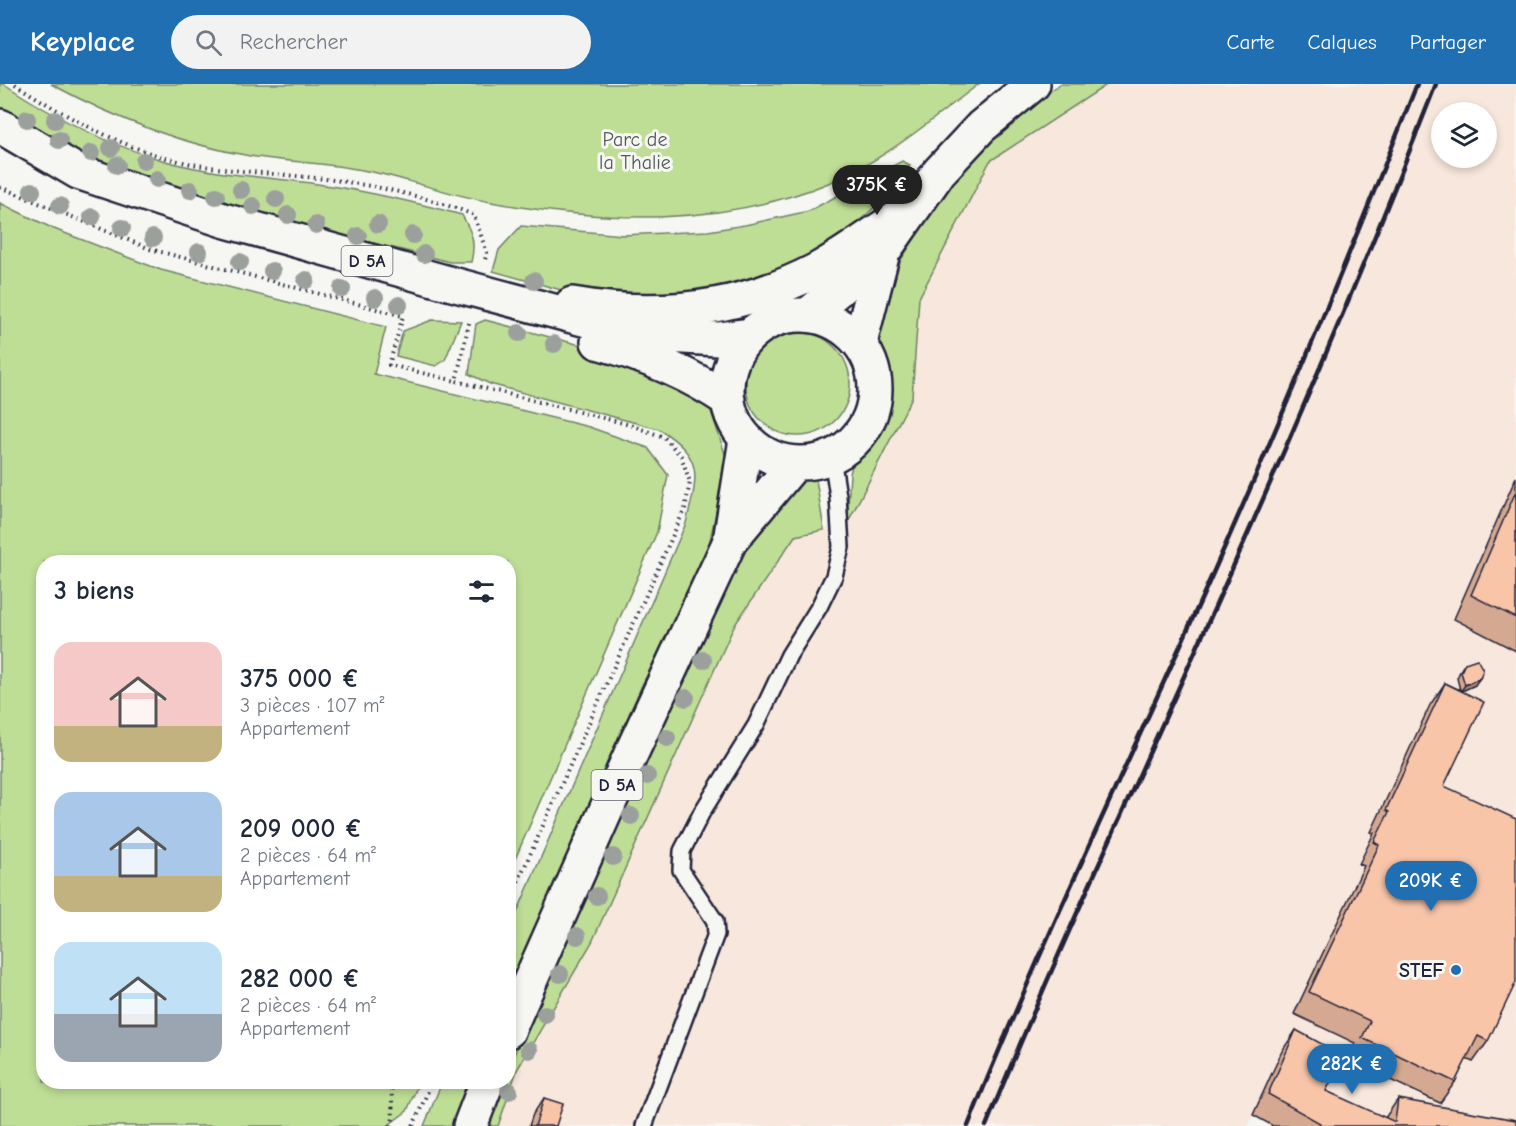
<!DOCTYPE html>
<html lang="fr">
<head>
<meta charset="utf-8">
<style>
  :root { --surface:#fff; --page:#f2f2f3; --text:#1f2937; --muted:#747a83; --accent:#1f6fb2 }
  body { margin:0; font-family:"Comic Neue",sans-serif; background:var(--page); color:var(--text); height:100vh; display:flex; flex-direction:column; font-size:22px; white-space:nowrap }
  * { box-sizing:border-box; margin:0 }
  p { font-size:20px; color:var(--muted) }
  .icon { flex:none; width:33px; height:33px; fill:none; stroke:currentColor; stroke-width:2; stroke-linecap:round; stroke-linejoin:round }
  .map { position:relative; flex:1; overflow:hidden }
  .sheet { position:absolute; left:36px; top:471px; width:480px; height:534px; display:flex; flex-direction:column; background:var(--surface); border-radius:24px; box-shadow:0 3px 9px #0003 }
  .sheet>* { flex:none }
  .controls { position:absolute; left:1431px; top:18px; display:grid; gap:12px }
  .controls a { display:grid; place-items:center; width:66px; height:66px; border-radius:50%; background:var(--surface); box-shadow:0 3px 9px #0003; font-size:30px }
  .price { position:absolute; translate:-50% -51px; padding:0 14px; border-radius:21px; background:var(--accent); color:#fff; font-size:20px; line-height:39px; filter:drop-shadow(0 2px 3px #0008) }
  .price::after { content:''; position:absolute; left:50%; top:36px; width:18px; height:14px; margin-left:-9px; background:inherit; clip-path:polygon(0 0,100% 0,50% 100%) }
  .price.selected { background:#222; color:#fff }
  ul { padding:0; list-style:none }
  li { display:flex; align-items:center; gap:18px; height:150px; padding:0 18px }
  li span { display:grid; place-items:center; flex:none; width:168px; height:120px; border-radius:18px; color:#555 }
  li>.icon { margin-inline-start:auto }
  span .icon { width:72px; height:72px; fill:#fffc; stroke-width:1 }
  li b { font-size:26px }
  h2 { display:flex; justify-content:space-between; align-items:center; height:72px; padding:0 18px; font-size:26px }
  header { display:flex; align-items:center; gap:36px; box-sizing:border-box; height:84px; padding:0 30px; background:var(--accent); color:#fff }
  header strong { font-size:28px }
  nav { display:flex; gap:33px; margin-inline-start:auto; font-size:21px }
  .search { width:420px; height:54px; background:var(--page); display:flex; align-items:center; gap:15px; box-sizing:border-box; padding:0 21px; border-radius:33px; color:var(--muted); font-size:22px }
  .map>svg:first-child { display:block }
</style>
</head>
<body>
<header>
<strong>Keyplace</strong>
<div class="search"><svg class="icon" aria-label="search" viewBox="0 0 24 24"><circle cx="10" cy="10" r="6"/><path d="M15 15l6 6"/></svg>Rechercher</div>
<nav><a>Carte</a><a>Calques</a><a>Partager</a></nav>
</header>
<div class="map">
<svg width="1516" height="1042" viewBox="0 0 1516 1042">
  <rect width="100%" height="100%" fill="#f6f6f2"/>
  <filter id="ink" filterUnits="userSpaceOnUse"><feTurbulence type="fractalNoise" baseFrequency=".0167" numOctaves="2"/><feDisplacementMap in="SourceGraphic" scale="12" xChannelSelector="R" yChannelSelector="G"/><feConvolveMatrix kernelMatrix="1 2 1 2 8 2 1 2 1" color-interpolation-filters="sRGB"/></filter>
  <g filter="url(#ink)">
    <path fill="#f7e7dc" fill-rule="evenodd" d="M 1108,0 L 1516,0 L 1516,1042 L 1273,1042 L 1253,1031 L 1248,1042 L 498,1042 L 517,986 L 592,858 L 734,542 L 795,451 L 847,440 L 912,313 L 919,214 L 990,77 ZM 1442,28 L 1486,28 L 1486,74 L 1442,74 Z"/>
    <path fill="#bede96" stroke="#708068" stroke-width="1.5" d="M 0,0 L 4,0 C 55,34 110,62 169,78 C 224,93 281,93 337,103 C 379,110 421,120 462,131 C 472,149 476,158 471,178 L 450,178 L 318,145 L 145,95 L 76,67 L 0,25 Z
      M 51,0 L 979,0 C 932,35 886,76 831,98 C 722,143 606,139 491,118 C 449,111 409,95 367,87 C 329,79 289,78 250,72 C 181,60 112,33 51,0 Z
      M 1060,0 L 1108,0 L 990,77 L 919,214 L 912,313 L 847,440 L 850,390 L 855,369 L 872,350 L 888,317 L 888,296 L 878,243 L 886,212 L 902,174 L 952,96 L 1011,37 Z
      M 902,77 L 910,81 L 887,112 L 825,168 L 725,212 L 619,216 L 561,206 L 493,187 L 499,166 L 521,142 L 623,151 L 708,147 L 745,141 L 809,127 Z
      M 0,119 L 54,145 L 161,186 L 386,243 L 374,290 L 589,343 L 648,364 L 668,391 L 657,448 L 509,789 L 508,478 L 44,478 L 44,998 L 419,998 L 407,1027 L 387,1042 L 0,1042 Z
      M 432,236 L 461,237 L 445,276 L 436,282 L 396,272 L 403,247 Z
      M 485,236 L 611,269 L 709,321 L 727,376 L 706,475 L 642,601 L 509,903 L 509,847 L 686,439 C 698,392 705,374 659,345 L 490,300 L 469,290 L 476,240 Z
      M746 300a52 52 0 1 1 104 0a52 52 0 1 1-104 0Z
      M 815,389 L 824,446 L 795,452 L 734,542 L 592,858 L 517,986 L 498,1042 L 485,1042 L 502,998 L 508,998 L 509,983 L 557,868 L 747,456 L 799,396 Z
      M 442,998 L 468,998 L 452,1042 L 424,1042 Z"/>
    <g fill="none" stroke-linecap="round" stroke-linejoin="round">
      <defs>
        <path id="service" d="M 644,1042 L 716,850 L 715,837 L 681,786 L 682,767 L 702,728 L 756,641 L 789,571 L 819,523 L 834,492 L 841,463 L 838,412 L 832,373"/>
        <path id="secondary" d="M 572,220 C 657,235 740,226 817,186 C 850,168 881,144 913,123
          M 808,231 L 883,168 L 939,88 L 981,43 L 1033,0
          M 860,259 L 883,168"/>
        <path id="primary" d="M 0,42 L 78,88 L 223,136 L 441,197 L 617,244 L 666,252 L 718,255 L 750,251
          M727 305a74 74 0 1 1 148 0a74 74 0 1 1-148 0Z
          M 598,258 C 644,271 688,289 728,316
          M 730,457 L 746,355
          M 508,947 L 630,672 L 730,457 L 795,379
          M 470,1042 L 487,998"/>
      </defs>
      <use href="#service" stroke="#22223b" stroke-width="20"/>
      <use href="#secondary" stroke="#22223b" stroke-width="38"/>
      <use href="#primary" stroke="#22223b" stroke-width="38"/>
      <path stroke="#22223b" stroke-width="4" stroke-dasharray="1.5 4.5" stroke-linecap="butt" d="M 15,0 C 58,28 105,54 153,70 C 215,90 283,88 347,98 C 390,105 434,115 474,131 L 487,169 L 484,179
        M 0,103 L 150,165 L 403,232 L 389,281 L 456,297
        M 469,239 L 456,297 L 627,340 L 664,353 L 681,372 L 690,398 L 685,424 L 508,820
        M 391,1042 L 393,1034 L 391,998
        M 413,1042 L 432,998"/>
      <use href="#service" stroke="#f6f6f2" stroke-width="15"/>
      <use href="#secondary" stroke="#f6f6f2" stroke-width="33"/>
      <use href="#primary" stroke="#f6f6f2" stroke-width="33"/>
      <path stroke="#22223b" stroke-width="4.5" d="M 968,1042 C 1043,855 1131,673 1213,489 C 1285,328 1352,164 1417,0
        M 986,1042 C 1061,857 1147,677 1228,494 C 1301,331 1371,166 1436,0"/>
    </g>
    <g fill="#9ba09c">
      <circle cx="27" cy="35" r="9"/>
      <circle cx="55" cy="36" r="9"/>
      <circle cx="59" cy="56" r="9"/>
      <circle cx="111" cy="64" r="9"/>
      <circle cx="91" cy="69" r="9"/>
      <circle cx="144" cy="77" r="9"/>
      <circle cx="117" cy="81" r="9"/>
      <circle cx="157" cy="95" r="9"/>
      <circle cx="190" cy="106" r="9"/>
      <circle cx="241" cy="106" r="9"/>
      <circle cx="32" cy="107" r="9"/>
      <circle cx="216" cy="112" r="9"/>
      <circle cx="276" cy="115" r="9"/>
      <circle cx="60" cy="122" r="9"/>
      <circle cx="253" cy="122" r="9"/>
      <circle cx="288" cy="131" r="9"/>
      <circle cx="92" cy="133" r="9"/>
      <circle cx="378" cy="140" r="9"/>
      <circle cx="316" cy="141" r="9"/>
      <circle cx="122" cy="144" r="9"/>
      <circle cx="413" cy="151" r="9"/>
      <circle cx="358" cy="152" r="9"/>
      <circle cx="153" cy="154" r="9"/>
      <circle cx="199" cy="168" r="9"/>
      <circle cx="424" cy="170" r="9"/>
      <circle cx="240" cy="178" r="9"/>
      <circle cx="272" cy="187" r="9"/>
      <circle cx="306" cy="196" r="9"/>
      <circle cx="534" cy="197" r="9"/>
      <circle cx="342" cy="205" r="9"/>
      <circle cx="375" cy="214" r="9"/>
      <circle cx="399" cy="221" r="9"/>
      <circle cx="519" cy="249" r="9"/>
      <circle cx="554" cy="260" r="9"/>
      <circle cx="703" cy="576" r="9"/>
      <circle cx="686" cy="614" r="9"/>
      <circle cx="667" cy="654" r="9"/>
      <circle cx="647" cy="692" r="9"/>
      <circle cx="631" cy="732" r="9"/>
      <circle cx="613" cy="773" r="9"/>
      <circle cx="597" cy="812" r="9"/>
      <circle cx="577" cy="852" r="9"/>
      <circle cx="560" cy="890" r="9"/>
      <circle cx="545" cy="930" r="9"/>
      <circle cx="529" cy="966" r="9"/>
      <circle cx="509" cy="1007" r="9"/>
    </g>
    <path fill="#d5a991" stroke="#22223b" stroke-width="1.5" d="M 1516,393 L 1516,567 L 1454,535 Z
      M 1465,579 L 1475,601 L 1461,607 L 1444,702 L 1488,957 L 1473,978 L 1466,975 L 1455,998 L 1440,1019 L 1347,976 L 1355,959 L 1294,930 L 1364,782 L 1359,780 L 1374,749 L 1371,748 L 1430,621 L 1445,599 L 1460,606 L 1457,594 L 1461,585 Z
      M 1296,946 L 1326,1007 L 1385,1034 L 1398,1015 L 1516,1042 L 1273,1042 L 1253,1031 L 1282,967 Z
      M 544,1014 L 556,1042 L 529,1042 L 533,1030 Z"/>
    <path fill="#ae8a76" stroke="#22223b" stroke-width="1.5" d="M 1480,594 L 1475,601 L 1460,608 L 1465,601 Z"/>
    <path fill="#f8c5a9" stroke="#22223b" stroke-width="1.5" d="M 1516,407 L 1516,534 L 1471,511 Z
      M 1477,575 L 1483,586 L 1480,594 L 1465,601 L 1461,588 L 1465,579 Z
      M 1445,599 L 1484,618 L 1444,702 L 1516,735 L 1516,898 L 1488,957 L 1478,952 L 1455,998 L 1362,954 L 1370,937 L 1309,908 L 1379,761 L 1374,758 L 1389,728 L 1386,726 Z
      M 1296,946 L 1344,972 L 1326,1007 L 1395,1038 L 1398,1015 L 1516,1036 L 1516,1042 L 1319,1042 L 1320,1039 L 1268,1010 Z
      M 544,1014 L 563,1020 L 556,1042 L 535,1042 Z"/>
  </g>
  <circle fill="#1f6fb2" stroke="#f6f6f2" stroke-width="2" cx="1456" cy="886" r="6"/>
  <g text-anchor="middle" stroke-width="6" stroke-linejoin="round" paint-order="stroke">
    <g fill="#f6f6f2" stroke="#626272" stroke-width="1.5">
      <rect x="341.5" y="162" width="51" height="30" rx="4.5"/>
      <rect x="591.5" y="686" width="51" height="30" rx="4.5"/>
    </g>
    <g font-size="18" font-weight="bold" fill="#22223b">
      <text x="367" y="183">D 5A</text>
      <text x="617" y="707">D 5A</text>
    </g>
    <g font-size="20" fill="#515a56" stroke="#f6f6f2">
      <text x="635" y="62">Parc de<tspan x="635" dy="23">la Thalie</tspan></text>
    </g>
    <g font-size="20" font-weight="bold" fill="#22223b" stroke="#f6f6f2" text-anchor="end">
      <text x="1444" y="893">STEF</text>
    </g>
  </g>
</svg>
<div class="controls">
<a><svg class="icon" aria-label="layers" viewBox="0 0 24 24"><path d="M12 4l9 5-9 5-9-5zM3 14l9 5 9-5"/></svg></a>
</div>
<b class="price selected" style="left:877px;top:132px">375K €</b>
<b class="price" style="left:1431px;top:828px">209K €</b>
<b class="price" style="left:1352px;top:1011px">282K €</b>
<section class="sheet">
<h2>3 biens<svg class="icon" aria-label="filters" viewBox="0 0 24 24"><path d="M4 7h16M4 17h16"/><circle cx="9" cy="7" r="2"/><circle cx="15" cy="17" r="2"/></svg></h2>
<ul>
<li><span style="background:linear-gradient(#f6c9c9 70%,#c2b280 0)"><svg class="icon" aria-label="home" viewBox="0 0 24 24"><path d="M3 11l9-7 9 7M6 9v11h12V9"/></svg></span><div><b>375 000 €</b><p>3 pièces · 107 m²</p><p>Appartement</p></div></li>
<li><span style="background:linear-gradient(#a9c7e8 70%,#c2b280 0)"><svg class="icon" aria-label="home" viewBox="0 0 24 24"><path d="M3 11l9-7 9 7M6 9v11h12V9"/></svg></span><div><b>209 000 €</b><p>2 pièces · 64 m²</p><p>Appartement</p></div></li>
<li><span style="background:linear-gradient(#bfe0f5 60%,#9aa5b1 0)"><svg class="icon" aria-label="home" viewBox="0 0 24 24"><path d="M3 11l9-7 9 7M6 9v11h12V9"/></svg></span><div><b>282 000 €</b><p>2 pièces · 64 m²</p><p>Appartement</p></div></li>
</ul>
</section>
</div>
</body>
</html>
